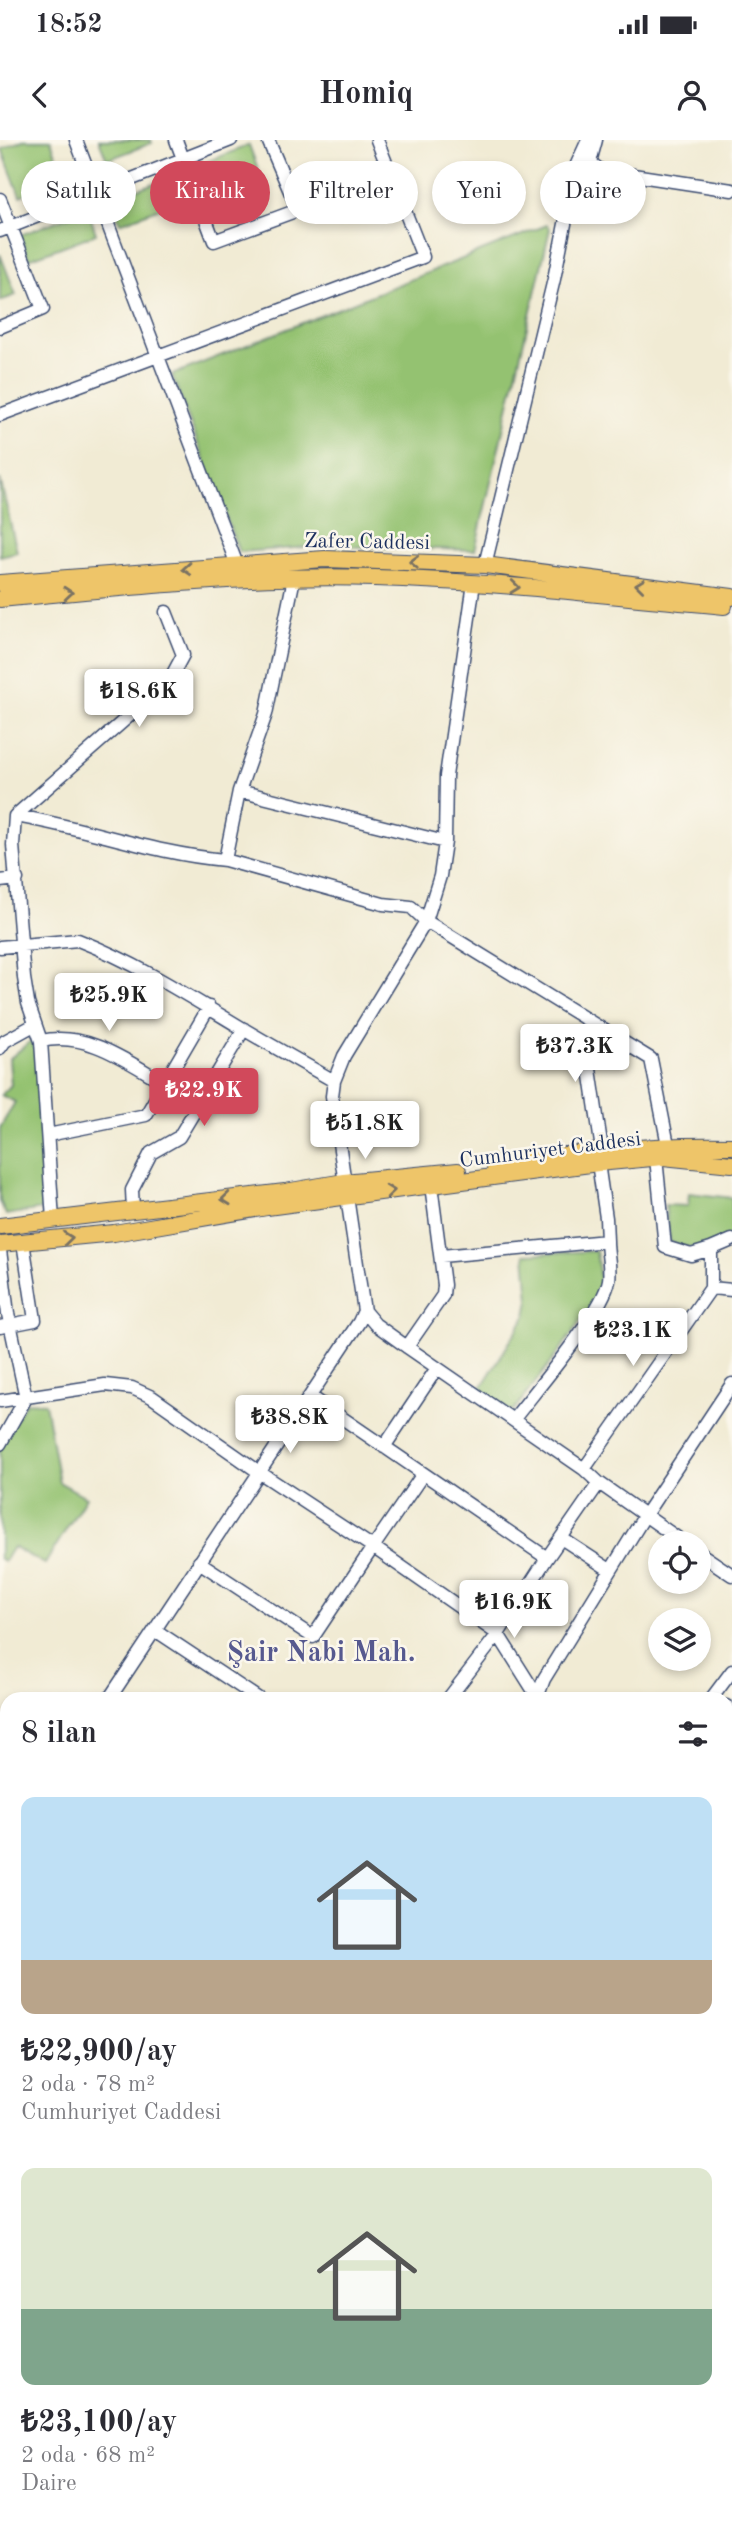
<!DOCTYPE html>
<html lang="tr">
<head>
<meta charset="utf-8">
<style>
  :root { --surface:#fff; --page:#f7f7f7; --text:#2b2b33; --muted:#7c7c81; --accent:#d1495b }
  body { margin:0; font-family:"Old Standard TT",serif; background:var(--page); color:var(--text); height:100vh; display:flex; flex-direction:column; font-size:26px; white-space:nowrap }
  * { box-sizing:border-box; margin:0 }
  p { font-size:23px; color:var(--muted) }
  .icon { flex:none; width:38px; height:38px; fill:none; stroke:currentColor; stroke-width:2; stroke-linecap:round; stroke-linejoin:round }
  .map { position:relative; flex:1; overflow:hidden }
  .side { position:absolute; left:0px; top:1552px; width:733px; height:842px; display:flex; flex-direction:column; background:var(--surface); border-radius:21px 21px 0 0; box-shadow:0 4px 10px #0003 }
  .side>* { flex:none }
  .hud { position:absolute; left:21px; top:21px; width:691px; height:63px; display:flex; gap:14px }
  .fabs { position:absolute; left:648px; top:1391px; display:grid; gap:14px }
  .fabs a { display:grid; place-items:center; width:63px; height:63px; border-radius:50%; background:var(--surface); box-shadow:0 4px 10px #0003; font-size:35px }
  .price { position:absolute; translate:-50% -60px; padding:0 16px; border-radius:7px; background:#fff; color:#222; font-size:23px; line-height:46px; filter:drop-shadow(0 2px 4px #0008) }
  .price::after { content:''; position:absolute; left:50%; top:42px; width:21px; height:16px; margin-left:-10px; background:inherit; clip-path:polygon(0 0,100% 0,50% 100%) }
  .price.current { background:var(--accent); color:#fff }
  ul { padding:0; list-style:none }
  li { display:grid; align-content:center; gap:14px; height:371px; padding:0 21px }
  li span { display:grid; place-items:center; height:217px; border-radius:14px; color:#555 }
  li>.icon { margin-inline-start:auto }
  span .icon { width:126px; height:126px; fill:#fffc; stroke-width:1 }
  li b { font-size:30px }
  h2 { display:flex; justify-content:space-between; align-items:center; height:84px; padding:0 21px; font-size:30px }
  .pill { padding:0 24px; border-radius:32px; background:var(--surface); box-shadow:0 4px 10px #0003; font-size:24px; line-height:63px }
  .pill.current { background:var(--accent); color:#fff }
  .status { display:flex; justify-content:space-between; align-items:center; height:49px; padding:0 35px; background:var(--surface); direction:ltr }
  .status svg { height:19px; fill:currentColor }
  header { display:flex; justify-content:space-between; align-items:center; height:91px; padding:0 21px; background:var(--surface); font-size:32px; font-weight:600 }
  .map>svg:first-child { display:block }
</style>
</head>
<body>
<div class="status"><b>18:52</b><svg viewBox="0 0 49 12"><path d="M0 12V9h3v3zM5 12V6h3v6zM10 12V3h3v9zM15 12V0h3v12zM26 1h20v11H26zM47 4h2v5h-2z"/></svg></div>
<header><svg class="icon" aria-label="back" viewBox="0 0 24 24"><path d="M15 5l-7 7 7 7"/></svg>Homiq<svg class="icon" aria-label="person" viewBox="0 0 24 24"><circle cx="12" cy="8" r="4"/><path d="M4 21q1-7 8-7t8 7"/></svg></header>
<div class="map">
<svg width="732" height="2393" viewBox="0 0 732 2393">
  <rect width="100%" height="100%" fill="#fbf7ec"/>
  <filter id="ink" filterUnits="userSpaceOnUse"><feTurbulence type="fractalNoise" baseFrequency=".0143" numOctaves="2"/><feDisplacementMap in="SourceGraphic" scale="14" xChannelSelector="R" yChannelSelector="G"/><feConvolveMatrix kernelMatrix="1 2 1 2 8 2 1 2 1" color-interpolation-filters="sRGB"/></filter>
  <filter id="wash" filterUnits="userSpaceOnUse"><feTurbulence type="fractalNoise" baseFrequency=".00686" numOctaves="4" result="noise"/><feDisplacementMap in="SourceGraphic" scale="28" xChannelSelector="R" yChannelSelector="G"/><feGaussianBlur stdDeviation="1.57" result="paint"/><feColorMatrix in="noise" values="0 0 0 0 0 0 0 0 0 0 0 0 0 0 0 0 0 1.4 0 .05"/><feComposite in="paint" operator="in"/></filter>
  <g filter="url(#wash)">
    <rect width="100%" height="100%" fill="#f1ebd4"/>
    <path fill="#94c271" stroke="#587868" stroke-width="2" d="M 23,0 L 51,0 L 64,39 L 20,56 L 2,9 Z
      M 99,0 L 151,0 L 152,3 L 107,20 Z
      M 249,5 L 268,56 L 220,74 L 201,24 Z
      M 178,34 L 187,58 L 120,83 L 111,59 Z
      M 88,69 L 96,94 L 29,119 L 20,95 Z
      M 547,85 L 550,89 L 475,410 L 323,406 L 239,412 L 172,235 Z
      M 0,114 L 16,155 L 0,161 Z
      M 0,339 L 17,412 L 0,416 Z
      M 33,899 L 36,899 L 49,1068 L 6,1075 L 0,1061 L 0,988 L 15,962 L 1,955 L 11,945 L 9,919 Z
      M 689,1053 L 732,1058 L 732,1097 C 708,1106 695,1113 670,1102 L 665,1065 L 688,1066 Z
      M 596,1111 L 601,1147 L 594,1161 L 561,1209 L 512,1273 L 479,1251 L 526,1176 L 529,1160 L 525,1114 Z
      M 26,1262 L 45,1263 L 59,1342 L 86,1357 L 45,1424 L 13,1407 L 4,1421 L 0,1419 L 0,1306 Z"/>
  </g>
  <g filter="url(#ink)">
    <g fill="none" stroke-linecap="round" stroke-linejoin="round">
      <path stroke="#c6c5bc" stroke-width="19" stroke-dasharray="19 10" stroke-linecap="butt" d="M 726,2287 L 732,2289"/>
      <defs>
        <path id="minor" d="M 76,0 L 237,425
          M 176,0 L 214,101 L 298,70 L 268,0
          M 596,0 L 590,22 L 600,30 L 732,50
          M 0,59 L 43,169 L 0,187
          M 0,91 L 231,0
          M 0,275 L 423,117 L 377,0
          M 485,425 L 554,139 L 577,24 L 588,0
          M 239,651 L 445,702
          M 15,676 C 86,687 153,714 225,720 L 383,764 L 411,767 L 426,781 L 651,919 L 668,1005 L 673,1011
          M 225,720 L 239,651 L 266,574 L 294,438
          M 0,741 L 17,739
          M 0,807 L 78,800 C 137,823 190,857 245,890 C 274,907 304,924 334,941
          M 599,887 L 587,909 L 602,1010
          M 41,901 C 88,891 126,921 165,943
          M 0,908 L 5,901 L 34,885
          M 48,995 L 146,975 L 209,867
          M 656,1018 L 665,1107 L 691,1115 L 711,1109
          M 598,1023 L 606,1078 L 607,1101
          M 133,1070 L 132,1050 L 151,1013 L 179,997 L 244,889
          M 53,1080 L 41,901 L 28,863 L 24,838 L 13,705 L 15,676 L 169,541 L 183,515 L 166,472
          M 732,1100 L 711,1109 L 711,1148 L 732,1150
          M 0,1110 L 8,1174 L 26,1258 L 0,1304
          M 441,1116 L 607,1101 C 607,1113 611,1128 609,1140 C 604,1171 535,1251 513,1280
          M 364,1171 L 375,1184 L 407,1207 L 584,1329 L 599,1343 L 686,1404
          M 0,1187 L 35,1180 L 23,1102
          M 407,1207 L 443,1155 L 444,1145 L 431,1045
          M 310,1256 L 547,1418 L 599,1343
          M 0,1261 L 105,1245 L 132,1248 L 152,1257 L 259,1332 L 373,1407 L 423,1334
          M 384,1307 L 437,1228
          M 584,1329 L 711,1148
          M 561,1398 L 610,1430
          M 698,1412 L 732,1435
          M 199,1422 L 313,1497 L 373,1407 L 498,1494 L 539,1559
          M 155,1490 L 259,1559
          M 537,1558 L 544,1539 L 645,1375 L 732,1244
          M 109,1559 L 359,1182 L 364,1171 L 332,956 L 334,941 L 344,916 L 426,781 L 440,736 L 445,702 L 446,636 L 474,443
          M 448,1559 L 498,1494 L 547,1418
          M 711,1559 L 732,1531
          M 726,1566 L 732,1570
          M 0,1676 L 7,1669
          M 726,1735 L 732,1727
          M 726,1862 L 732,1866
          M 0,2027 L 7,2034
          M 0,2215 L 7,2206
          M 0,2309 L 7,2315
          M 86,2387 L 92,2393
          M 659,2387 L 664,2393
          M 107,2393 L 113,2387
          M 245,2393 L 251,2387"/>
        <path id="major" d="M 0,443 L 325,419 L 485,425 L 732,457
          M 0,459 C 122,447 253,434 375,438 C 492,441 607,456 724,466
          M 494,1025 C 575,1012 650,1004 732,1006
          M 0,1086 L 285,1052 L 344,1042 L 458,1031
          M 0,1104 L 114,1093 L 267,1067 L 598,1023 L 663,1017 L 732,1024
          M 726,1925 L 732,1921
          M 726,2144 L 732,2142
          M 519,2393 L 527,2387"/>
        <path id="highway" d="M 0,1607 L 7,1614
          M 0,1629 L 7,1637
          M 726,1945 L 732,1941
          M 726,2199 L 732,2217
          M 726,2272 L 732,2252
          M 726,2309 L 732,2309
          M 726,2341 L 732,2340
          M 435,2393 L 441,2387
          M 471,2393 L 479,2387
          M 563,2393 L 577,2387"/>
      </defs>
      <use href="#minor" stroke="#3b4b70" stroke-width="15"/>
      <use href="#major" stroke="#3b4b70" stroke-width="18"/>
      <use href="#highway" stroke="#3b4b70" stroke-width="22"/>
      <use href="#minor" stroke="#fff" stroke-width="12"/>
      <use href="#major" stroke="#eec569" stroke-width="16"/>
      <use href="#highway" stroke="#eec569" stroke-width="19"/>
    </g>
    <defs><path id="oneway-chevron" d="M-2-3.5L2.5 0L-2 3.5" fill="none" stroke-width="1.6" stroke-linecap="round" stroke-linejoin="round" transform="scale(1.75)"/></defs>
    <g stroke="#7a7263">
      <use href="#oneway-chevron" transform="translate(414 422) rotate(-178)"/>
      <use href="#oneway-chevron" transform="translate(187 429) rotate(176)"/>
      <use href="#oneway-chevron" transform="translate(640 445) rotate(-173)"/>
      <use href="#oneway-chevron" transform="translate(515 447) rotate(6)"/>
      <use href="#oneway-chevron" transform="translate(68 453) rotate(-5)"/>
      <use href="#oneway-chevron" transform="translate(390 1051) rotate(-6)"/>
      <use href="#oneway-chevron" transform="translate(226 1059) rotate(174)"/>
      <use href="#oneway-chevron" transform="translate(68 1098) rotate(-6)"/>
    </g>
  </g>
  <g text-anchor="middle" stroke-width="5" stroke-linejoin="round" paint-order="stroke">
    <g font-size="21" fill="#1b2f5e" stroke="#fbf7ec">
      <text transform="translate(367 401) rotate(1)" y="7">Zafer Caddesi</text>
      <text transform="translate(550 1009) rotate(-7)" y="7">Cumhuriyet Caddesi</text>
    </g>
    <g font-size="28" font-weight="bold" fill="#56598f" stroke="#fbf7ec">
      <text x="321" y="1521">Şair Nabi Mah.</text>
    </g>
  </g>
</svg>
<div class="fabs">
<a><svg class="icon" aria-label="locate" viewBox="0 0 24 24"><circle cx="12" cy="12" r="6"/><path d="M12 2v4M12 18v4M2 12h4M18 12h4"/></svg></a>
<a><svg class="icon" aria-label="layers" viewBox="0 0 24 24"><path d="M12 4l9 5-9 5-9-5zM3 14l9 5 9-5"/></svg></a>
</div>
<b class="price" style="left:139px;top:589px">₺18.6K</b>
<b class="price" style="left:109px;top:893px">₺25.9K</b>
<b class="price" style="left:575px;top:944px">₺37.3K</b>
<b class="price current" style="left:204px;top:988px">₺22.9K</b>
<b class="price" style="left:365px;top:1021px">₺51.8K</b>
<b class="price" style="left:633px;top:1228px">₺23.1K</b>
<b class="price" style="left:290px;top:1315px">₺38.8K</b>
<b class="price" style="left:514px;top:1500px">₺16.9K</b>
<div class="hud">
<a class="pill">Satılık</a>
<a class="pill current">Kiralık</a>
<a class="pill">Filtreler</a>
<a class="pill">Yeni</a>
<a class="pill">Daire</a>
</div>
<section class="side">
<h2>8 ilan<svg class="icon" aria-label="filters" viewBox="0 0 24 24"><path d="M4 7h16M4 17h16"/><circle cx="9" cy="7" r="2"/><circle cx="15" cy="17" r="2"/></svg></h2>
<ul>
<li><span style="background:linear-gradient(#bfe0f5 75%,#b9a48a 0)"><svg class="icon" aria-label="home" viewBox="0 0 24 24"><path d="M3 11l9-7 9 7M6 9v11h12V9"/></svg></span><div><b>₺22,900/ay</b><p>2 oda · 78 m²</p><p>Cumhuriyet Caddesi</p></div></li>
<li><span style="background:linear-gradient(#dfe7d0 65%,#7fa58c 0)"><svg class="icon" aria-label="home" viewBox="0 0 24 24"><path d="M3 11l9-7 9 7M6 9v11h12V9"/></svg></span><div><b>₺23,100/ay</b><p>2 oda · 68 m²</p><p>Daire</p></div></li>
</ul>
</section>
</div>
</body>
</html>
